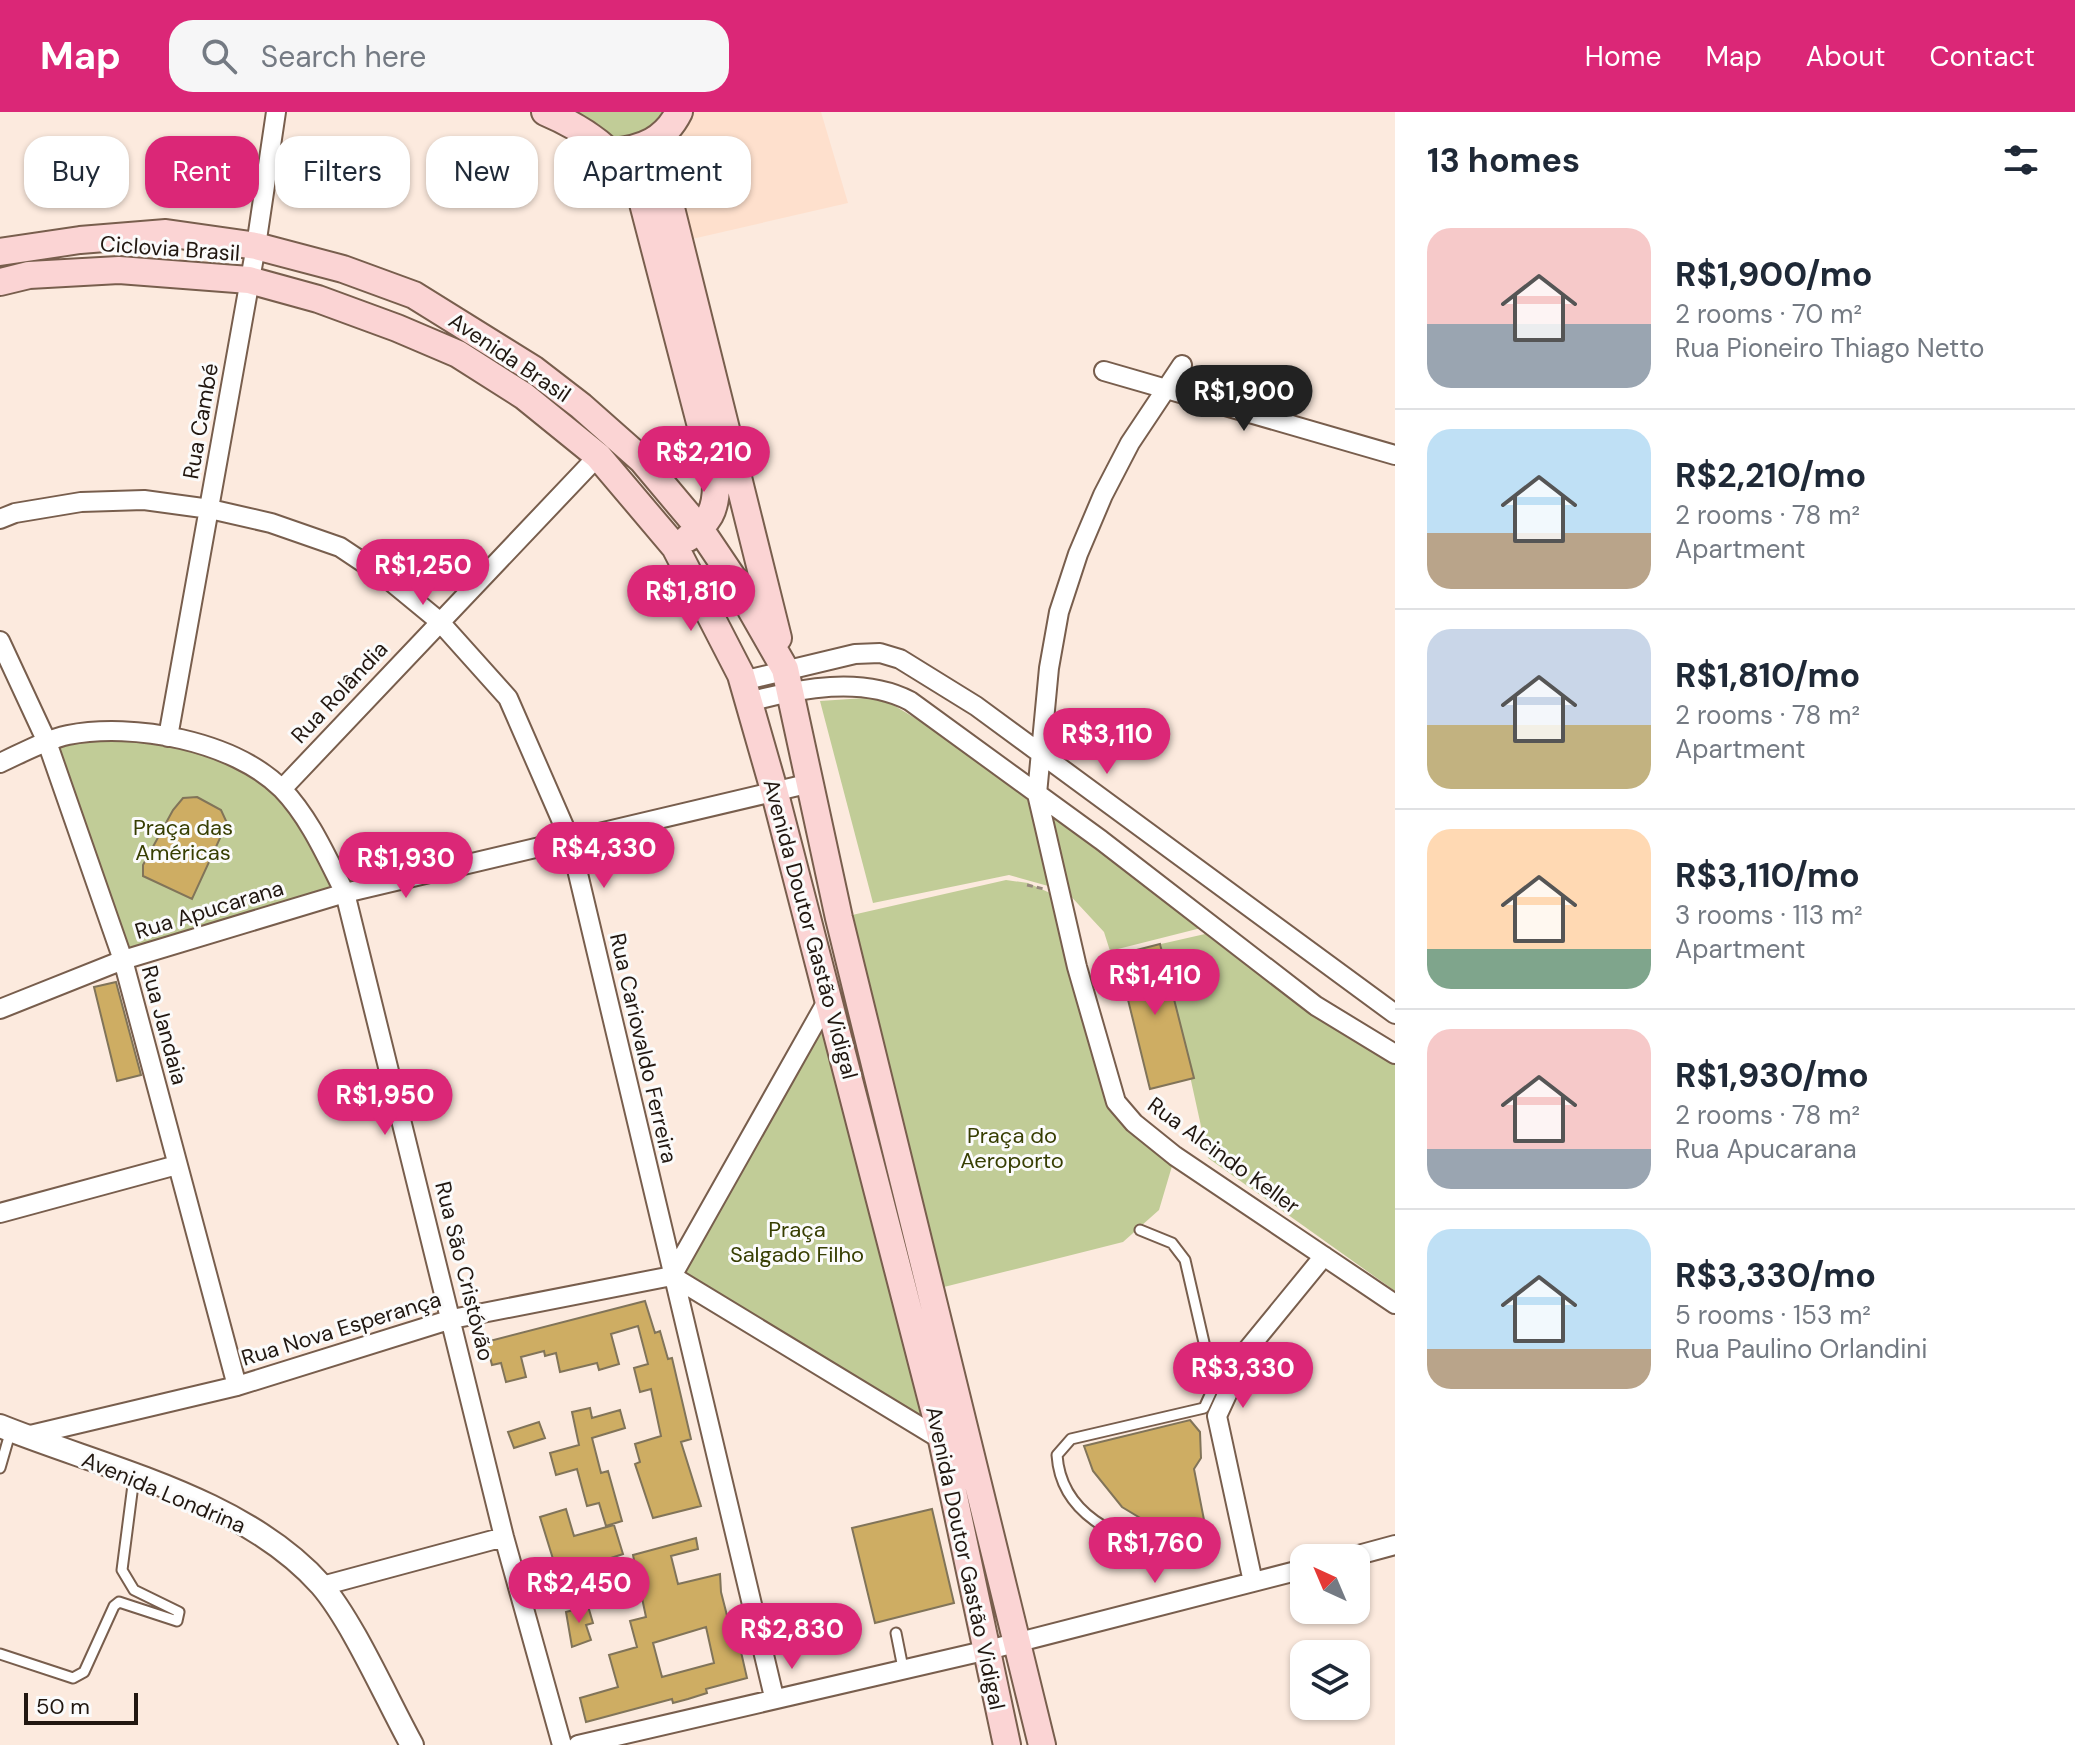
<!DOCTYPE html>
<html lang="en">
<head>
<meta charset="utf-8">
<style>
  :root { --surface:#fff; --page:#f6f6f7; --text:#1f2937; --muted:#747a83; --line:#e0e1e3; --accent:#db2777 }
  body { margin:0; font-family:"DM Sans",sans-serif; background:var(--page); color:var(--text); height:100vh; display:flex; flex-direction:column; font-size:30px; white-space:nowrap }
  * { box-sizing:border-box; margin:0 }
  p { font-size:26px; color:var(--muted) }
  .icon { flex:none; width:44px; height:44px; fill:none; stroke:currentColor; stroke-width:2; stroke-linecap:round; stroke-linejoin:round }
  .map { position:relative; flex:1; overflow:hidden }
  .drawer { display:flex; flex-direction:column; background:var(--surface); width:680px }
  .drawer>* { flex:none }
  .hud { position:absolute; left:24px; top:24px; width:760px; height:72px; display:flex; gap:16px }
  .needle { width:52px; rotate:316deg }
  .buttons { position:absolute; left:1290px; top:1432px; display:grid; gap:16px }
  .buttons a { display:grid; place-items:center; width:80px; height:80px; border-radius:16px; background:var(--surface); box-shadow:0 2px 6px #0004; font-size:40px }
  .scale { position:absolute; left:24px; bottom:20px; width:114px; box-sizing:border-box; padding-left:8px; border:4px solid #211710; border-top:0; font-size:22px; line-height:28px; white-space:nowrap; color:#211710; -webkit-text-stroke:6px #fbfbfb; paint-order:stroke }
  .price { position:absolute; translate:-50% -68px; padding:0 18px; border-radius:28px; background:var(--accent); color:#fff; font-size:26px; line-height:52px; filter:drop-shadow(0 2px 4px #0008) }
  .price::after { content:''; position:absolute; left:50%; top:48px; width:24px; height:18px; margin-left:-12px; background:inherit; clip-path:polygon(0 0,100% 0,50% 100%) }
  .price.on { background:#222; color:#fff }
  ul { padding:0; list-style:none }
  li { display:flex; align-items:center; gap:24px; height:200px; padding:0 32px }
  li+li { border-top:2px solid var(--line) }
  li span { display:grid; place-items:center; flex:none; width:224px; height:160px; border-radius:24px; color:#555 }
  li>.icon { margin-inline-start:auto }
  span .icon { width:96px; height:96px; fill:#fffc; stroke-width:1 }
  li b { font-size:34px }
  h2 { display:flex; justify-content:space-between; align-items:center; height:96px; padding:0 32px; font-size:34px }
  .chip { padding:0 28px; border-radius:24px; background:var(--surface); box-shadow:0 2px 6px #0004; font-size:28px; line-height:72px }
  .chip.on { background:var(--accent); color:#fff }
  header { display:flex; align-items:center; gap:48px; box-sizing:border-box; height:112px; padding:0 40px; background:var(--accent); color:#fff }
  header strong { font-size:38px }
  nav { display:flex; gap:44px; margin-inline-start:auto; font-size:28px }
  .search { width:560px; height:72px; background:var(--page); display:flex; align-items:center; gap:20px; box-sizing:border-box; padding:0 28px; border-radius:24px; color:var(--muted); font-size:30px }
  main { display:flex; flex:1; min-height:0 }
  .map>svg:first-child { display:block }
</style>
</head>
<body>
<header>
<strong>Map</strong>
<div class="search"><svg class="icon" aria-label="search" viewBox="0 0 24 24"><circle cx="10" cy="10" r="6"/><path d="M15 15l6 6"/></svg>Search here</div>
<nav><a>Home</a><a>Map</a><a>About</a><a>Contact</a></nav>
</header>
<main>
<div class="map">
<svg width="1395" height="1633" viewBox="0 0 1395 1633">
  <rect width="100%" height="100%" fill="#fceade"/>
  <path fill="#fee0cd" d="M 679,0 L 821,0 L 848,91 L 679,130 L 672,16 Z"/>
  <path fill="#c1cc97" d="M 569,0 L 679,0 L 612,40 Z
    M 880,585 L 948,626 L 1201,816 L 1110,839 L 1104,820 L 1066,779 L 1009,763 L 873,791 L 820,589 Z
    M 68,623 L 200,631 L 282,677 L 345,780 L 123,848 L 47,630 Z
    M 1006,768 L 1028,771 L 1061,786 L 1116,990 L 1175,1044 L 1159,1098 L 1123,1130 L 932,1178 L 839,806 Z
    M 1205,822 L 1304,897 L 1395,953 L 1395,1179 L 1208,1046 L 1161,832 Z
    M 830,883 L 942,1328 L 672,1164 Z"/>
  <path fill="#cead63" stroke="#817459" stroke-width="2" fill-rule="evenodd" d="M 197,685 L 221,698 L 227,711 L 192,787 L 143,764 L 143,753 L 173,698 L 183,686 Z
    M 1160,832 L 1194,966 L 1150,977 L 1117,843 Z
    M 116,870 L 141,963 L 117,969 L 94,875 Z
    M 645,1189 L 655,1221 L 660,1219 L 668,1247 L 672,1246 L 691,1327 L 681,1330 L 701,1394 L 653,1406 L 635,1352 L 640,1350 L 635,1332 L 661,1324 L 651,1277 L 640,1280 L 634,1256 L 648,1252 L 638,1214 L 611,1222 L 619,1252 L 599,1258 L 597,1251 L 560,1260 L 556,1241 L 545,1244 L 544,1239 L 521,1245 L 526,1265 L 506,1270 L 501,1251 L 492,1253 L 486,1230 Z
    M 590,1296 L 592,1306 L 620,1298 L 625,1316 L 592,1326 L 601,1361 L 608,1359 L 622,1409 L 606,1414 L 599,1391 L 587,1394 L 577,1357 L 556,1363 L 550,1341 L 579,1333 L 572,1300 Z
    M 1190,1308 L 1200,1320 L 1201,1346 L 1194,1357 L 1206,1418 L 1180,1420 L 1152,1413 L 1122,1395 L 1093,1359 L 1084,1334 Z
    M 539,1310 L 545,1326 L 514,1336 L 508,1320 Z
    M 566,1397 L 574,1424 L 614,1413 L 623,1442 L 608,1447 L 618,1478 L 595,1485 L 586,1455 L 558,1463 L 540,1405 Z
    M 932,1397 L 954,1491 L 875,1511 L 852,1416 Z
    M 696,1426 L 698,1437 L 671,1444 L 678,1472 L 720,1462 L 721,1480 L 731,1519 L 736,1518 L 747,1566 L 706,1577 L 707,1581 L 688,1587 L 673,1591 L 672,1587 L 586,1610 L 580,1586 L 618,1575 L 609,1543 L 637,1535 L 630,1509 L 646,1505 L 633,1443 ZM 706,1515 L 714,1551 L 662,1565 L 653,1531 Z
    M 588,1494 L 593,1511 L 586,1513 L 591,1528 L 572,1535 L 566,1500 Z"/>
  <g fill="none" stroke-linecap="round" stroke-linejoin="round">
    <defs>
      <path id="service" d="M 1140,1118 L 1172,1131 L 1185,1148 L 1214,1274 L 1204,1296 L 1071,1327 L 1057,1343 C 1061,1403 1117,1426 1167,1439
        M 0,1356 L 11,1318
        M 896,1521 L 903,1556
        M 0,1542 L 73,1566 L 84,1560 L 114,1494 L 119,1490 L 177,1509 L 179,1500 L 134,1478 L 122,1458 L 134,1365"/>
      <path id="minor" d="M 1182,253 L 1130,331 L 1103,383 L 1078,442 L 1059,500 L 1049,556 L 1037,682 L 1045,716 L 1077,855 L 1116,990 L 1134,1011 L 1175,1044 L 1395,1192
        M 1104,259 L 1395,343
        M 0,407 L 15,401 L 81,390 L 144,388 L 210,397 L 271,411 L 340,435 L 388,467 L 439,509 L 508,586 L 570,728 L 774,1585
        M 0,529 L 47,630 L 123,848 L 237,1274
        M 742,569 L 855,542 L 880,541 L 900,547 L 976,594 L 1395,902
        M 749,590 C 800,576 862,564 910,589 L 1101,728 L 1316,894 L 1395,942
        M 168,625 L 256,134 L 276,0
        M 0,651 C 22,641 45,628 68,623 C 133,610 234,629 282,677 C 310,706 327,746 345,781 L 504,1425 L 562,1633
        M 282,677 L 598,344
        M 0,897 L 123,848 L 345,781 L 811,671
        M 0,1101 L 177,1053
        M 672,1164 L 830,884
        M 672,1164 L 942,1328
        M 26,1324 L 237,1274 L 452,1207 L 672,1164
        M 1347,1446 L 1395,1433
        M 1253,1470 L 1217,1304 L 1248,1237 L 1324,1144
        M 322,1474 L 504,1425
        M 578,1633 L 988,1538 L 1304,1457"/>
      <path id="tertiary" d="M 0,1314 C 104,1356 244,1386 321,1473 C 353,1510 387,1588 412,1633"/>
      <path id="secondary" d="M 545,0 C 585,17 616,39 639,76 L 716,372 C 716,400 709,409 688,426
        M 659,26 L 665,72 L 778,526
        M 612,40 C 643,37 665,28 679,0
        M 0,140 L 80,128 L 166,121 L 256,134 L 343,157 L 414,183 L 533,257 L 581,294 L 642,348 L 700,417 L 733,466 L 785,557 L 839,806 L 1042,1633
        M 0,170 L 29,163 L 119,158 L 249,168 L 318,187 L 397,216 L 458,242 L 524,284 L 598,344 L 675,435 L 741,563 L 774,678 L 942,1328 L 1007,1633"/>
    </defs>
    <use href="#service" stroke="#785e4d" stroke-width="13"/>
    <use href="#minor" stroke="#785e4d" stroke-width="22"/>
    <use href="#tertiary" stroke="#785e4d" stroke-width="26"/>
    <use href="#secondary" stroke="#785e4d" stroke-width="30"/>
    <path stroke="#96887e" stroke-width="3" stroke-dasharray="6 4" stroke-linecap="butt" d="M 1027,773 L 1044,777"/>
    <use href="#service" stroke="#fff" stroke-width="9"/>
    <use href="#minor" stroke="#fff" stroke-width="18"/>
    <use href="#tertiary" stroke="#fff" stroke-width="22"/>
    <use href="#secondary" stroke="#fbd4d4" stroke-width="26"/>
  </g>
  <g text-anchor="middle" stroke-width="6" stroke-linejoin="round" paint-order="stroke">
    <g font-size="22" fill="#211710" stroke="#fbfbfb">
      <text transform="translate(170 136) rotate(4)" y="8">Ciclovia Brasil</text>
      <text transform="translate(510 245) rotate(34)" y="8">Avenida Brasil</text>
      <text transform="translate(200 309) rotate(-80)" y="8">Rua Cambé</text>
      <text transform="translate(339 580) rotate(-47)" y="8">Rua Rolândia</text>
      <text transform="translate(209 797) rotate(-17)" y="8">Rua Apucarana</text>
      <text transform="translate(811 817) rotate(75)" y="8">Avenida Doutor Gastão Vidigal</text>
      <text transform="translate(165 913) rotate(75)" y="8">Rua Jandaia</text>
      <text transform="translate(644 936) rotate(77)" y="8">Rua Cariovaldo Ferreira</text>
      <text transform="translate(1224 1043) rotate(36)" y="8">Rua Alcindo Keller</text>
      <text transform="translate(465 1159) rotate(76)" y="8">Rua São Cristóvão</text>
      <text transform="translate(341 1216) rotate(-17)" y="8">Rua Nova Esperança</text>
      <text transform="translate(164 1380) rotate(23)" y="8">Avenida Londrina</text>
      <text transform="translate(966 1446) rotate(78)" y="8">Avenida Doutor Gastão Vidigal</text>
    </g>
    <g font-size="22" fill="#373e02" stroke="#fbfbfb">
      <text x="183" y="723">Praça das<tspan x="183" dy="25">Américas</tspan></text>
      <text x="1012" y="1031">Praça do<tspan x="1012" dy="25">Aeroporto</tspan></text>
      <text x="797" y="1125">Praça<tspan x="797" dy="25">Salgado Filho</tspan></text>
    </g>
  </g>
</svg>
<div class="buttons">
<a><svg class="needle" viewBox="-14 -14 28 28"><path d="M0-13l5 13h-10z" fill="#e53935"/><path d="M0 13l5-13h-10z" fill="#747a83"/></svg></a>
<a><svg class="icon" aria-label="layers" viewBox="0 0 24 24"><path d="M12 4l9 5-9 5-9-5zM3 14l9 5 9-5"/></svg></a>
</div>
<div class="scale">50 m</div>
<b class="price on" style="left:1244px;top:321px">R$1,900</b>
<b class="price" style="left:704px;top:382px">R$2,210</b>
<b class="price" style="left:423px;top:495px">R$1,250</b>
<b class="price" style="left:691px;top:521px">R$1,810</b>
<b class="price" style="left:1107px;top:664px">R$3,110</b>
<b class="price" style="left:604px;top:778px">R$4,330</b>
<b class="price" style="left:406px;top:788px">R$1,930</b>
<b class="price" style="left:1155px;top:905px">R$1,410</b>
<b class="price" style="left:385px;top:1025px">R$1,950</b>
<b class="price" style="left:1243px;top:1298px">R$3,330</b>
<b class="price" style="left:1155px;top:1473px">R$1,760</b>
<b class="price" style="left:579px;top:1513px">R$2,450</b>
<b class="price" style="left:792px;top:1559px">R$2,830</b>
<div class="hud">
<a class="chip">Buy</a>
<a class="chip on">Rent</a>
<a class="chip">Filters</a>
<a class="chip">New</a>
<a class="chip">Apartment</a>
</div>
</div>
<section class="drawer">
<h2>13 homes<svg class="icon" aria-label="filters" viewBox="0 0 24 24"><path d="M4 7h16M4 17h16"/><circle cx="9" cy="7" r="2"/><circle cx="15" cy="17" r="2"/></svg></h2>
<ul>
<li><span style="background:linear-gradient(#f6c9c9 60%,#9aa5b1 0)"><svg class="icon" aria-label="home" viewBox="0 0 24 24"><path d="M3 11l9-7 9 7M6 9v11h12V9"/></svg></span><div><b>R$1,900/mo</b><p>2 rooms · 70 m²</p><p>Rua Pioneiro Thiago Netto</p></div></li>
<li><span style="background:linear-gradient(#bfe0f5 65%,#b9a48a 0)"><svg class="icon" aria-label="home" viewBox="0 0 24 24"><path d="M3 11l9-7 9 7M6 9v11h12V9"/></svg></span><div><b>R$2,210/mo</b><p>2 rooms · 78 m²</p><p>Apartment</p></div></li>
<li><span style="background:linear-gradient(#c9d6e8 60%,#c2b280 0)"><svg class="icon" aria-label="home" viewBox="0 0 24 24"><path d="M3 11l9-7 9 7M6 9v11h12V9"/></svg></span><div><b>R$1,810/mo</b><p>2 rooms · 78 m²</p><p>Apartment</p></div></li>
<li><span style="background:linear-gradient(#ffd9b3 75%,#7fa58c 0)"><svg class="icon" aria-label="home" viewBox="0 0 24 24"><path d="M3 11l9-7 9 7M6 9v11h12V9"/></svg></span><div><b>R$3,110/mo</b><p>3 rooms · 113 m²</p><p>Apartment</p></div></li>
<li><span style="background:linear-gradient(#f6c9c9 75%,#9aa5b1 0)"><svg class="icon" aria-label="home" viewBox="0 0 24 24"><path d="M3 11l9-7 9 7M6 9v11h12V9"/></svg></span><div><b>R$1,930/mo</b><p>2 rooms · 78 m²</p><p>Rua Apucarana</p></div></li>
<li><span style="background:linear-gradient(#bfe0f5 75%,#b9a48a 0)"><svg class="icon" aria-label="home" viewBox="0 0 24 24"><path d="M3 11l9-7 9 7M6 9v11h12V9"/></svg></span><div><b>R$3,330/mo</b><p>5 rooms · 153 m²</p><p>Rua Paulino Orlandini</p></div></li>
</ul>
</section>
</main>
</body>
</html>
